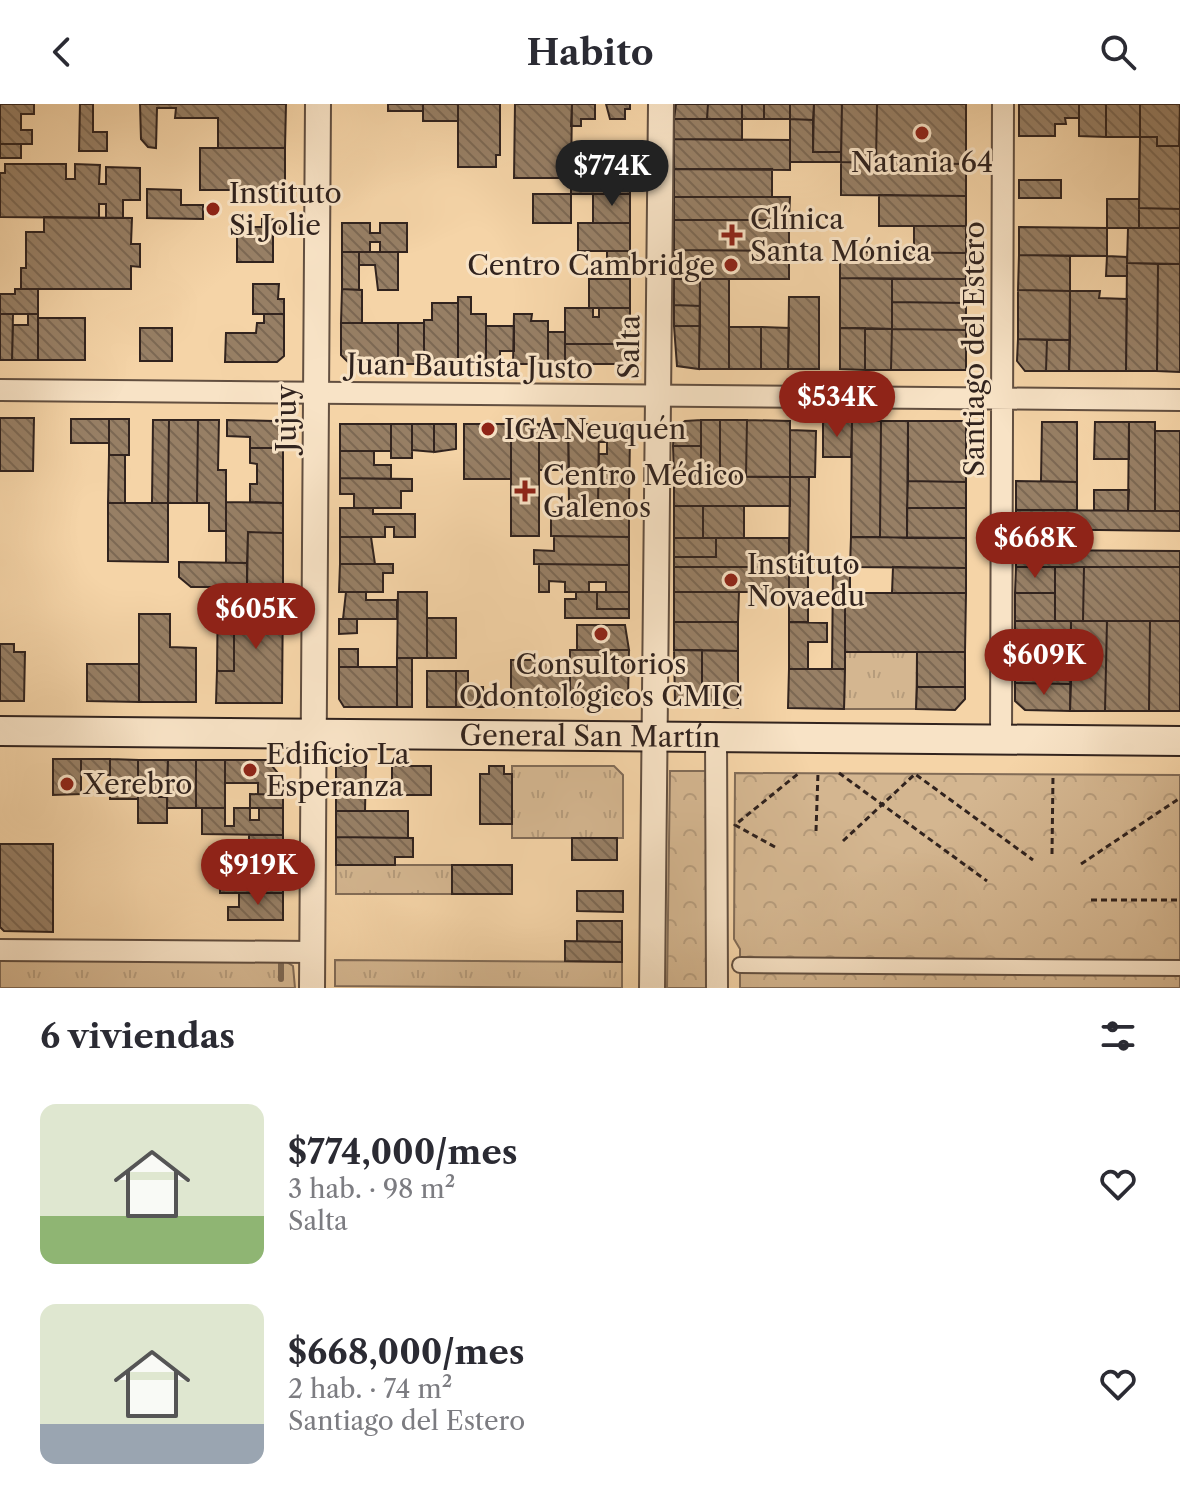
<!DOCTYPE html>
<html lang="es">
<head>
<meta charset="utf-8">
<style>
  :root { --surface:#fff; --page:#f7f7f7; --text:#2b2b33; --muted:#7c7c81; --accent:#8f2418 }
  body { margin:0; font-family:"Libre Caslon Text",serif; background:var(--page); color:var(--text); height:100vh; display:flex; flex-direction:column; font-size:30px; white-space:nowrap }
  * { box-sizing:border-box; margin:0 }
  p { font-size:26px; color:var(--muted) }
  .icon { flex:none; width:44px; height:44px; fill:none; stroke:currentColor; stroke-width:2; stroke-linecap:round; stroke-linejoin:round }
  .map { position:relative; height:884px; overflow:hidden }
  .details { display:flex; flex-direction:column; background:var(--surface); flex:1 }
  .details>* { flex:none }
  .price { position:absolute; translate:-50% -68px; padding:0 18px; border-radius:28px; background:var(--accent); color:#fff; font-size:26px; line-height:52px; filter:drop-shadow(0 2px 4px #0008) }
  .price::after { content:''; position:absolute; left:50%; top:48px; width:24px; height:18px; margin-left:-12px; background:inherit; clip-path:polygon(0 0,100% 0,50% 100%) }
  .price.on { background:#222; color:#fff }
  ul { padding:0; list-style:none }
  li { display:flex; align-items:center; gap:24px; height:200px; padding:0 40px }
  li span { display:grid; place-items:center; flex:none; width:224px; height:160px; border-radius:16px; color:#555 }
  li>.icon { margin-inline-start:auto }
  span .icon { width:96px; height:96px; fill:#fffc; stroke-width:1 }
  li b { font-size:34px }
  h2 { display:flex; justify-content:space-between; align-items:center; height:96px; padding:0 40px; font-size:34px }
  header { display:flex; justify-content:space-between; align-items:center; height:104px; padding:0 40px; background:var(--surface); font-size:36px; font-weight:700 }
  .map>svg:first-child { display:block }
</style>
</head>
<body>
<header><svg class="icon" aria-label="back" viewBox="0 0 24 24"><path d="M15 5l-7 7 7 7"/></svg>Habito<svg class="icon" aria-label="search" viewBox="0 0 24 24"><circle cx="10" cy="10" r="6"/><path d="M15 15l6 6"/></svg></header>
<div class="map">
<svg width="1180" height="884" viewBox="0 0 1180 884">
  <defs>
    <pattern id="grass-tufts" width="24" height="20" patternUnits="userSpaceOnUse" patternTransform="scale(2)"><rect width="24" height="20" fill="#d4b690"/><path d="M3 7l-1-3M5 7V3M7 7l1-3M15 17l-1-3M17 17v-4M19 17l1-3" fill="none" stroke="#b69c7c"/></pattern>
    <pattern id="park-crowns" width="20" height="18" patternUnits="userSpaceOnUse" patternTransform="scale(2)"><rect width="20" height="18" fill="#d4b690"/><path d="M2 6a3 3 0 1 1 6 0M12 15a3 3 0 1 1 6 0" fill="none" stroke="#b69c7c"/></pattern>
    <pattern id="building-back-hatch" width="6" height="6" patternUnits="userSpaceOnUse" patternTransform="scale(2)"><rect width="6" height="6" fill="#977f65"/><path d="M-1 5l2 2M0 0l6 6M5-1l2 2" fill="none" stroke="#7c6853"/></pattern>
  </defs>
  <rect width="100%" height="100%" fill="#f5d4a7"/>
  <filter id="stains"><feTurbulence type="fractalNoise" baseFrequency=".0025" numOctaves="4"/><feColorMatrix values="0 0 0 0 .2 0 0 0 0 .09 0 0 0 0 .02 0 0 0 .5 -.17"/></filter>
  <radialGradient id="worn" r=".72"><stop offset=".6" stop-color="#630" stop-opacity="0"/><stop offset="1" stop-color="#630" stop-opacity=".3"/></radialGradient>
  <path fill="url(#grass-tufts)" stroke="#826c57" stroke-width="2" d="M 845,548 L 917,548 L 916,605 L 844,605 Z
    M 512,662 L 614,662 L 623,671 L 623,734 L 512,734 Z
    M 336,761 L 452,761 L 452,790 L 336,790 Z
    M 0,855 L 285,857 L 293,862 L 295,884 L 0,884 Z
    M 335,856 L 622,858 L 622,884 L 335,882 Z"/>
  <path fill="url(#park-crowns)" stroke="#826c57" stroke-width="2" d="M 670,667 L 709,667 L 709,884 L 667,884 Z
    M 735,669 L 1180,671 L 1180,884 L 740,884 L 740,845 L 734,835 Z"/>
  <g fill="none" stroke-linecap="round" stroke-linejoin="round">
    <path stroke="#7e6954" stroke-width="6" d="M 281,875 L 281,851"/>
  </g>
  <path fill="url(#building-back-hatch)" stroke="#31231e" stroke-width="2" d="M 0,0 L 34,0 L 34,10 L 21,10 L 21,26 L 32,26 L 32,40 L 0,40 Z
    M 80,0 L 93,0 L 93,28 L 107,28 L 107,47 L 79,47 Z
    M 140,0 L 286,0 L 285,44 L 218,44 L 218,14 L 175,14 L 176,4 L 157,4 L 156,44 L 148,43 L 141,35 Z
    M 388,0 L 423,0 L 423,7 L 388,7 Z
    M 423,0 L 458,0 L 458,17 L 423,17 Z
    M 458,0 L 500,0 L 500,51 L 496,51 L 496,63 L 458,63 Z
    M 515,0 L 572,0 L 571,74 L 514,74 Z
    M 572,0 L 595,0 L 595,15 L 581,15 L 581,22 L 571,22 Z
    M 606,0 L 630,0 L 630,5 L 625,5 L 625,15 L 610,15 Z
    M 676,0 L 708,0 L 707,15 L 674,15 Z
    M 708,0 L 742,0 L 742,15 L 707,15 Z
    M 742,0 L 764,0 L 764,15 L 742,15 Z
    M 764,0 L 790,0 L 790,15 L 764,15 Z
    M 790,0 L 814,0 L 813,16 L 790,15 Z
    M 814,0 L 842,0 L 841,48 L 813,48 Z
    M 842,0 L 877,0 L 876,59 L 841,58 Z
    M 877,0 L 966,0 L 966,60 L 876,59 Z
    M 1019,0 L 1079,0 L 1079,14 L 1065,14 L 1066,20 L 1055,20 L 1055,32 L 1019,32 Z
    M 1079,0 L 1106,0 L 1106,33 L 1079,32 Z
    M 1106,0 L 1140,0 L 1140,33 L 1106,33 Z
    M 1140,0 L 1180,0 L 1179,42 L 1157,42 L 1157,33 L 1140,33 Z
    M 674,15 L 742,15 L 742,36 L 674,35 Z
    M 790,15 L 813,16 L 813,48 L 841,48 L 841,58 L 790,58 Z
    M 1140,33 L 1157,33 L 1157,42 L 1179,42 L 1180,33 L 1180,105 L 1139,104 Z
    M 674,35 L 790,36 L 790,66 L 674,65 Z
    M 0,40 L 21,40 L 21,54 L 0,54 Z
    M 200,44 L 285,44 L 285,86 L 200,86 Z
    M 578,51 L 630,51 L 630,90 L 571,90 L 571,80 L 578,80 Z
    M 841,58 L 966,60 L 966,92 L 841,91 Z
    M 5,60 L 66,60 L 66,75 L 75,75 L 75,60 L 100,61 L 99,80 L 106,80 L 106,63 L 140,64 L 140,96 L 123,96 L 123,114 L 106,114 L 106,100 L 99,100 L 99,114 L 0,113 L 0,69 L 5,69 Z
    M 674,65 L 772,65 L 772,93 L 674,93 Z
    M 1019,76 L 1061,76 L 1061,94 L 1019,94 Z
    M 147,85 L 181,86 L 181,101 L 203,101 L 203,115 L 147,114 Z
    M 533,90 L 571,90 L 571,119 L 533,119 Z
    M 593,90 L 630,90 L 630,119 L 593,119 Z
    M 879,91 L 966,92 L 966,122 L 879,122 Z
    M 674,93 L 790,93 L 789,116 L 674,116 Z
    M 1107,95 L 1139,95 L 1139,124 L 1107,124 Z
    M 1139,104 L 1180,105 L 1180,124 L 1139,124 Z
    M 44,113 L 132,114 L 131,140 L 140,140 L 140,163 L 131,162 L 131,185 L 21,185 L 21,164 L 26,164 L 26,128 L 44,128 Z
    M 262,115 L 285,116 L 285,125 L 273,124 L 273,158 L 237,158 L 237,123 L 262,123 Z
    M 674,116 L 789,116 L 789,147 L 674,146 Z
    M 342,119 L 370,119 L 370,129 L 380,129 L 380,119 L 407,119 L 407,148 L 380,148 L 380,138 L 370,138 L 370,148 L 342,148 Z
    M 578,119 L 630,119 L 630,147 L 578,147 Z
    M 914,122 L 966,122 L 966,149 L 914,149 Z
    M 1019,123 L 1107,124 L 1107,152 L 1019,151 Z
    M 1128,124 L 1180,124 L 1180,160 L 1127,159 Z
    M 674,146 L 789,147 L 789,175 L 674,175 Z
    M 607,147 L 630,147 L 630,175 L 607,175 Z
    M 342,148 L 359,148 L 359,186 L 342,185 Z
    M 359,148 L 398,148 L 398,186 L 378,186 L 375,161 L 359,161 Z
    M 840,148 L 966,149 L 966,175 L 840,174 Z
    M 1019,151 L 1070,152 L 1070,187 L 1018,186 Z
    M 1107,152 L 1127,153 L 1127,172 L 1106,172 Z
    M 1127,159 L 1158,160 L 1157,267 L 1126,267 Z
    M 1158,160 L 1180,160 L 1180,268 L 1157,267 Z
    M 840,174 L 892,175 L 892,225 L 840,224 Z
    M 589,175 L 630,175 L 630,204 L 589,204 Z
    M 674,175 L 700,175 L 700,202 L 674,201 Z
    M 700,175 L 729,175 L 729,265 L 699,265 Z
    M 892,175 L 966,175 L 966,199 L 892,198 Z
    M 253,180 L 279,180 L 278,195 L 284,195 L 284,210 L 253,210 Z
    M 15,185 L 38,185 L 38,210 L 0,210 L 0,190 L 15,190 Z
    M 342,185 L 362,186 L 362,219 L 341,219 Z
    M 1018,186 L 1070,187 L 1070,236 L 1018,235 Z
    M 1070,187 L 1100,187 L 1099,194 L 1127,195 L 1126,267 L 1069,267 Z
    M 458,193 L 471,193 L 471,210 L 486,210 L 486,260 L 458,260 Z
    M 789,193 L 819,193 L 819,265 L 788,265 Z
    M 892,198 L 966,199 L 966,226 L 892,225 Z
    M 432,199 L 458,199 L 458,260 L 424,260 L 424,216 L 432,216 Z
    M 674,201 L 700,202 L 700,222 L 674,222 Z
    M 565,204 L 593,204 L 593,213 L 599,213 L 599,204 L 630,204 L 630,240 L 565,240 Z
    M 0,210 L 13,210 L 12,256 L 0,256 Z
    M 28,210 L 38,210 L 38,256 L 12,256 L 13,221 L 28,221 Z
    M 264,210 L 284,210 L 284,252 L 277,258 L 225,258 L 226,229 L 256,229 L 257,219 L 264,219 Z
    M 514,210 L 532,210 L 531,217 L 548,217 L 548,260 L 513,260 Z
    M 38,214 L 85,214 L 85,256 L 38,256 Z
    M 341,219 L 398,219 L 398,260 L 350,260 L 341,251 Z
    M 398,219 L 424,219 L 424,260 L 398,260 Z
    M 486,222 L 514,222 L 514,247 L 500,247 L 500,260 L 486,260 Z
    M 674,222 L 700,222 L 699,265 L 677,262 Z
    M 729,223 L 761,223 L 761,265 L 729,265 Z
    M 761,223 L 789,224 L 788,265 L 761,265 Z
    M 140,224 L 172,224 L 172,257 L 140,257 Z
    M 840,224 L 865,224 L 865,266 L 840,265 Z
    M 865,224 L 892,225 L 891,266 L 865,266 Z
    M 892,225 L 966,226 L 966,266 L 891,266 Z
    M 548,228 L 565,228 L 565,260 L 548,260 Z
    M 1018,235 L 1047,236 L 1046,267 L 1025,267 L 1017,257 Z
    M 1047,236 L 1070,236 L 1069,267 L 1046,267 Z
    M 565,240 L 630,240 L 630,260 L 565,260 Z
    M 0,314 L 34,314 L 33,367 L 0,367 Z
    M 71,315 L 109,315 L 109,339 L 71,339 Z
    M 109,315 L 129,315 L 129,351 L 109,351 Z
    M 153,316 L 169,316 L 168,399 L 152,399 Z
    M 169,316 L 198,316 L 197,399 L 168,399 Z
    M 198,316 L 219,316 L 218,366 L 226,366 L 226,427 L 209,427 L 209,399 L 197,399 Z
    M 227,316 L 274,317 L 283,326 L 283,344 L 250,344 L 250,333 L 227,332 Z
    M 701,316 L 701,342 L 673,342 L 674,326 L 685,317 Z
    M 701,316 L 720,316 L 720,372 L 701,372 Z
    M 720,316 L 747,316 L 746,373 L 720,372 Z
    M 747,316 L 790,317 L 790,373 L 746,373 Z
    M 823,317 L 852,317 L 851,353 L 823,353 Z
    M 852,317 L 881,317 L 880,433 L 851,433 Z
    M 881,317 L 908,317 L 907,434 L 880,433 Z
    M 908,317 L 966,317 L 966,378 L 908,377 Z
    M 1042,318 L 1077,318 L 1077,378 L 1041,377 Z
    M 1095,318 L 1129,318 L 1129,355 L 1094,355 Z
    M 1129,318 L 1155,318 L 1155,407 L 1128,407 Z
    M 340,320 L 391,320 L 391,347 L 340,347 Z
    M 391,320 L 412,320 L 412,354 L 391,354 Z
    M 412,320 L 434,320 L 434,348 L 412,346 Z
    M 434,320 L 456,320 L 456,345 L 434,348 Z
    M 464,320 L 511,320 L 511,375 L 464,375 Z
    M 511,320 L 539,320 L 539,432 L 511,432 Z
    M 539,320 L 568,320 L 569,366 L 539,366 Z
    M 568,320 L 599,320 L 598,400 L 569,400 Z
    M 599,320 L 622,320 L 630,329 L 629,400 L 598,400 L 599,350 L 607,350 L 607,338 L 599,338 Z
    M 790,326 L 816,327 L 815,373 L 790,373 Z
    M 1155,327 L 1180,327 L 1180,407 L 1155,407 Z
    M 673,342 L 701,342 L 701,372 L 674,372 Z
    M 250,344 L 283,344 L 283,399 L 250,398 L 250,380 L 257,380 L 257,360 L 250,359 Z
    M 340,347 L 374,347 L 374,361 L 391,361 L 391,375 L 340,374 Z
    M 109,351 L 125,351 L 125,399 L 108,399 Z
    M 674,372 L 790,373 L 790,402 L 674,402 Z
    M 790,373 L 809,373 L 808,463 L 789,463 Z
    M 340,374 L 412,375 L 412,387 L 401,387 L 401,404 L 354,404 L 354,390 L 340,390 Z
    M 908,377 L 966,378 L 966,404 L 907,404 Z
    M 1016,377 L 1077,378 L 1077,406 L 1016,406 Z
    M 1094,386 L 1129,386 L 1128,407 L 1094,406 Z
    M 226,398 L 283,399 L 283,429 L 248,428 L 247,459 L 226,459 Z
    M 108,399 L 168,399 L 168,458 L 108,457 Z
    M 576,400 L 629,400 L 629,433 L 551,432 L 551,408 L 576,408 Z
    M 674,402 L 703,402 L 703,434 L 674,434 Z
    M 703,402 L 744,402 L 744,434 L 703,434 Z
    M 340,404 L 373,404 L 373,410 L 415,410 L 415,433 L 394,433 L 394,423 L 385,423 L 385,433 L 340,433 Z
    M 907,404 L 966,404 L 966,434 L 907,434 Z
    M 1016,406 L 1180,407 L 1180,427 L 1016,425 Z
    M 248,428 L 283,429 L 283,484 L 247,483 Z
    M 554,432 L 629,433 L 629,461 L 534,460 L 534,446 L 554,447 Z
    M 340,433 L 371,433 L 375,460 L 340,460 Z
    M 851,433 L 966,434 L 966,464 L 850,463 Z
    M 674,434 L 716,434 L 716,453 L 674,453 Z
    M 716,434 L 789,434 L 789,463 L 674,463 L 674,453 L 716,453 Z
    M 1016,446 L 1180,447 L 1180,463 L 1016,463 Z
    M 179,458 L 247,459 L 247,483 L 191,483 L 179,473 Z
    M 340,460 L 393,460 L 393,469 L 383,469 L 383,488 L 339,488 Z
    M 539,460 L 629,461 L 629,488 L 606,488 L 606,478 L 589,478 L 589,488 L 565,488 L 565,478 L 549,477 L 549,488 L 539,488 Z
    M 674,463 L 789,463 L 789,488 L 674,488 Z
    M 789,463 L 808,463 L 808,518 L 789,518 Z
    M 833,463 L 850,463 L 850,489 L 845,489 L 845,565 L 832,565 Z
    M 893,463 L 966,464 L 966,489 L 892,489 Z
    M 1016,463 L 1055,463 L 1055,489 L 1015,489 Z
    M 1055,463 L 1084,463 L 1083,517 L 1055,517 Z
    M 1084,463 L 1180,463 L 1180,517 L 1083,517 Z
    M 218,483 L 242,483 L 242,517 L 234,517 L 234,567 L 217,567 Z
    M 242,483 L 283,484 L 282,599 L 216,599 L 217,567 L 234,567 L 234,517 L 242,517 Z
    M 346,488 L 366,488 L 366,496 L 397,496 L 397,515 L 343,515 Z
    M 398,488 L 427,488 L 427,554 L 397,554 Z
    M 576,488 L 597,488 L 597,505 L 629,505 L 629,514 L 565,514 L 565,495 L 576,495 Z
    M 597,488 L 629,488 L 629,505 L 597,505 Z
    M 674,488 L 739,488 L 738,518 L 674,518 Z
    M 845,489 L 966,489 L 965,548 L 845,548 Z
    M 1015,489 L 1055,489 L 1055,517 L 1015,517 Z
    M 139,510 L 170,510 L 170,543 L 196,544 L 196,598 L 139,598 Z
    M 427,514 L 456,514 L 456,554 L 427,554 Z
    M 339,515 L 357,515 L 357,529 L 339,530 Z
    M 1015,517 L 1071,517 L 1071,580 L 1015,579 Z
    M 1071,517 L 1107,517 L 1105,607 L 1070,607 Z
    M 1107,517 L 1150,517 L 1149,607 L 1105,607 Z
    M 1150,517 L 1180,517 L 1180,607 L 1149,607 Z
    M 674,518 L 738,518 L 738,547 L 674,546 Z
    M 789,518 L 827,519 L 827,538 L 808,538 L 808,565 L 789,565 Z
    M 577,521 L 625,521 L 629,546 L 577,546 Z
    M 0,540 L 14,540 L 14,548 L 25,548 L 24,597 L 0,597 Z
    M 339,545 L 358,545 L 358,563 L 339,563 Z
    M 570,546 L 629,546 L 628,594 L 619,603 L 570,603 Z
    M 674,546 L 702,546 L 702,603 L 675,600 Z
    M 702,546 L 738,547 L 738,604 L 702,603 Z
    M 917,548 L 965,548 L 965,583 L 917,583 Z
    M 397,554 L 412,554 L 412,603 L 397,603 Z
    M 511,556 L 570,556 L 570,603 L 511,603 Z
    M 87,560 L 139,560 L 139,598 L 87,597 Z
    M 339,563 L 397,563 L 397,603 L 344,603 L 339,595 Z
    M 789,565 L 845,565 L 844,605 L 788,604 Z
    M 427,567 L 456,567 L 456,603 L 427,603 Z
    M 456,567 L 468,567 L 468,583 L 483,583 L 484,603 L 456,603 Z
    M 1015,579 L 1071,580 L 1070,607 L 1025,606 L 1015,597 Z
    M 917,583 L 965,583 L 965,595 L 955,606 L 916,605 Z
    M 53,655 L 81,655 L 81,690 L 53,691 Z
    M 81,655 L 110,655 L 110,671 L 81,670 Z
    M 110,655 L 138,656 L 138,695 L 110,695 Z
    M 138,656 L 168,656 L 167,679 L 159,679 L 159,693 L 167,693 L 167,719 L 138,719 Z
    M 168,656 L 196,656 L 196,704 L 167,704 Z
    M 196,656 L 225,656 L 225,704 L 196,704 Z
    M 225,656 L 267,656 L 283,675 L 283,691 L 258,690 L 258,679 L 225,679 Z
    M 336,662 L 366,662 L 365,707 L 336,707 Z
    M 392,662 L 431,662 L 431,691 L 392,691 Z
    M 489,662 L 504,662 L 504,670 L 512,670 L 512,720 L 480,720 L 480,670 L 489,670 Z
    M 250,690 L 283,691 L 283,704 L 250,704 Z
    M 202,704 L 225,704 L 225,722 L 234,722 L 234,704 L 250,704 L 250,716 L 259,716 L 259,704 L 283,704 L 283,731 L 202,730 Z
    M 336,707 L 408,707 L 408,734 L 336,733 Z
    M 249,731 L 283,731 L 283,752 L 249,751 Z
    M 336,733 L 413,734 L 413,753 L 395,753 L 395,761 L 336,761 Z
    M 572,734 L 617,734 L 617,756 L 572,756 Z
    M 0,740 L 53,740 L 53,828 L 4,827 L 0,823 Z
    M 220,761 L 283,761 L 283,789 L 220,789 Z
    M 452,761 L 512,761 L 512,790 L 452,790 Z
    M 577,787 L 623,787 L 623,808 L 577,807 Z
    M 239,789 L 283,789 L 283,816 L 228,816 L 228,803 L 239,803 Z
    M 577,817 L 622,817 L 622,838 L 577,837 Z
    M 565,837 L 622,838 L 622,858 L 565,857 Z"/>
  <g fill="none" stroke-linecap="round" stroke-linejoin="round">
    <defs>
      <path id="pedestrian" d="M 740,861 L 1180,864"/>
      <path id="minor" d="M 0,286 L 1180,296
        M 716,631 L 717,884
        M 1001,635 L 1003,0
        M 0,846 L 313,848"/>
      <path id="tertiary" d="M 312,884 L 318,0
        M 652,884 L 661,0"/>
      <g id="secondary">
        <path id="s1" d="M 0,627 L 1180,637"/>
      </g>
    </defs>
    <use href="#pedestrian" stroke="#624f40" stroke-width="18"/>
    <use href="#minor" stroke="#624f40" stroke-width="24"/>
    <use href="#tertiary" stroke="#624f40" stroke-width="28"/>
    <use href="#secondary" stroke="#31231e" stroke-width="32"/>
    <path stroke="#31231e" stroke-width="3" stroke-dasharray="6 4" stroke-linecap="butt" d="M 839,669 L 987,777
      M 816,727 L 818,669
      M 843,737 L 915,670 L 1033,756
      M 775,743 L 735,721 L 799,669
      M 1052,750 L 1053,671
      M 1081,760 L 1180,694
      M 1091,796 L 1180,796"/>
    <use href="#pedestrian" stroke="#f8e3c6" stroke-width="14"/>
    <use href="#minor" stroke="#f8e3c6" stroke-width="20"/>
    <use href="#tertiary" stroke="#f8e3c6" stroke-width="24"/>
    <use href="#secondary" stroke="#f8e3c6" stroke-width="28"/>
  </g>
  <g fill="#8f2418" stroke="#f8e3c6" stroke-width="3">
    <circle cx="922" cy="29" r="8"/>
    <circle cx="213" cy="105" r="8"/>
    <path d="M728 119h8v8h8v8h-8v8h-8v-8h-8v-8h8z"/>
    <circle cx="731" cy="161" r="8"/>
    <circle cx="488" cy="325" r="8"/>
    <path d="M521 375h8v8h8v8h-8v8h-8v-8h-8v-8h8z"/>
    <circle cx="731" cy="476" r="8"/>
    <circle cx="601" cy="530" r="8"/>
    <circle cx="250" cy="666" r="8"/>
    <circle cx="67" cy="680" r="8"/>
  </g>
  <g text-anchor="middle" stroke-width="6" stroke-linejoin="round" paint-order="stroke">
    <g font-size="28" fill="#31231e" stroke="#f8e3c6" text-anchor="start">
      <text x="922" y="68" text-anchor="middle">Natania 64</text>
      <text x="229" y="99">Instituto<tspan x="229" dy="32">Si Jolie</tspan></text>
      <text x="750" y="125">Clínica<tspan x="750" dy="32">Santa Mónica</tspan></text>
      <text x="715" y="171" text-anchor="end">Centro Cambridge</text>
      <text x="504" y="335">IGA Neuquén</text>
      <text x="543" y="381">Centro Médico<tspan x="543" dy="32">Galenos</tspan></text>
      <text x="747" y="470">Instituto<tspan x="747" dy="32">Novaedu</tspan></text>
      <text x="601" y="570" text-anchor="middle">Consultorios<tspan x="601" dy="32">Odontológicos CMIC</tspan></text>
      <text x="266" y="660">Edificio La<tspan x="266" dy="32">Esperanza</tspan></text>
      <text x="83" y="690">Xerebro</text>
    </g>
    <g font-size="28" fill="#31231e" stroke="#f8e3c6">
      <text transform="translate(629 243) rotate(-89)" y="10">Salta</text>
      <text transform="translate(974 245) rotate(-90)" y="10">Santiago del Estero</text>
      <text transform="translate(470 262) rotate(1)" y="10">Juan Bautista Justo</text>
      <text transform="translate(286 314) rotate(-90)" y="10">Jujuy</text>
      <text dy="10" stroke="none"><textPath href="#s1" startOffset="590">General San Martín</textPath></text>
    </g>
  </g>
  <rect width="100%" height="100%" filter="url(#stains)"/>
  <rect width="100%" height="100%" fill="url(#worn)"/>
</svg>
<b class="price on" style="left:612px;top:104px">$774K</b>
<b class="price" style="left:837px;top:335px">$534K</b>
<b class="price" style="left:1035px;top:476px">$668K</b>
<b class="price" style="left:256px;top:547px">$605K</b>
<b class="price" style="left:1044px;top:593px">$609K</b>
<b class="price" style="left:258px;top:803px">$919K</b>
</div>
<section class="details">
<h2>6 viviendas<svg class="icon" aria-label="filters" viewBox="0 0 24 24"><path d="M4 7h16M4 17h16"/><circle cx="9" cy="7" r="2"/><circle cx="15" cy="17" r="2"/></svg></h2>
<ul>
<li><span style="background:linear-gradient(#dfe7d0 70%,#8fb573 0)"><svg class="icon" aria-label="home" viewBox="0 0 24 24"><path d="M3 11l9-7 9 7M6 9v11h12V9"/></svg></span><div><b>$774,000/mes</b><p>3 hab. · 98 m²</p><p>Salta</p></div><svg class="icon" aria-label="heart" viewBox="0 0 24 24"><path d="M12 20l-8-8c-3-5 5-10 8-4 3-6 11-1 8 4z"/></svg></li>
<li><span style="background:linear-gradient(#dfe7d0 75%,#9aa5b1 0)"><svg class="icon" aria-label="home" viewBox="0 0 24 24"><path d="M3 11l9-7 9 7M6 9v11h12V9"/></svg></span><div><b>$668,000/mes</b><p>2 hab. · 74 m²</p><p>Santiago del Estero</p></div><svg class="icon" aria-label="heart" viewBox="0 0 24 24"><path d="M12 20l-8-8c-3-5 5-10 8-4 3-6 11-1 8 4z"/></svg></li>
</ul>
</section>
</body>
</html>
